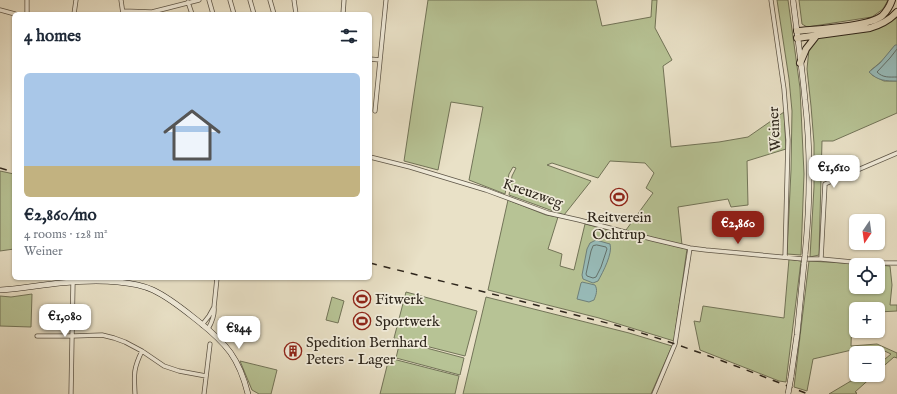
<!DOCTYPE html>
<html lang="en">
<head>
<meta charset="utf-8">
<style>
  :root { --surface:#fff; --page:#f2f2f3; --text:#1f2937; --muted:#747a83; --accent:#8f2418 }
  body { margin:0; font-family:"IM FELL English",serif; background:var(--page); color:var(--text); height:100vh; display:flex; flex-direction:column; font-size:15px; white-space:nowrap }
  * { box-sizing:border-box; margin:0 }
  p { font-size:13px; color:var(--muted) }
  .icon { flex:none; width:22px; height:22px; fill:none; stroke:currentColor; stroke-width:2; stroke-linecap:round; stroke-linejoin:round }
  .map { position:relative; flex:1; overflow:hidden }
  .details { position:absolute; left:12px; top:12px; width:360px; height:268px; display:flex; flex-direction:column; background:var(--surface); border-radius:6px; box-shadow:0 1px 3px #0004 }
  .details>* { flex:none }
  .needle { width:26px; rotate:193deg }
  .buttons { position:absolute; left:849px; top:214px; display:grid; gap:8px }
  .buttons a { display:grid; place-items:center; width:36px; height:36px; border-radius:6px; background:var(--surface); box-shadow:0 1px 3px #0004; font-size:20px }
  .price { position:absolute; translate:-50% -34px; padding:0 9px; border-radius:8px; background:#fff; color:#222; font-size:13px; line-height:26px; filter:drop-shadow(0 1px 2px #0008) }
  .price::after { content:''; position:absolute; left:50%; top:24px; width:12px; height:9px; margin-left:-6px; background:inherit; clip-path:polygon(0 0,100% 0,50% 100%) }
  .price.current { background:var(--accent); color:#fff }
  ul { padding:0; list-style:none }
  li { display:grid; align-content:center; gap:8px; height:212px; padding:0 12px }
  li span { display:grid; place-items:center; height:124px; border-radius:6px; color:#555 }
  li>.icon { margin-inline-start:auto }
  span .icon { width:72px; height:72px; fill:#fffc; stroke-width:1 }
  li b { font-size:17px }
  h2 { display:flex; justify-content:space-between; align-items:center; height:48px; padding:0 12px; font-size:17px }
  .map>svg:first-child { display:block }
</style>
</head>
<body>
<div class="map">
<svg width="897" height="394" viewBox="0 0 897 394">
  <rect width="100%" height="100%" fill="#e9e1c7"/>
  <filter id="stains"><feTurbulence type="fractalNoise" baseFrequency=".005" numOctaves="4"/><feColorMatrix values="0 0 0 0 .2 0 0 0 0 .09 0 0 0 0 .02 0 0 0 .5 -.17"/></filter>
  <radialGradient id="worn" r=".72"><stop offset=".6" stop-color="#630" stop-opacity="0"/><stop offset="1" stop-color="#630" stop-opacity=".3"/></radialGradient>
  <path fill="#b7c395" stroke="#727458" d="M 428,0 L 596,0 L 602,26 L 651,17 L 652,0 L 657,0 L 655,28 L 672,60 L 663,66 L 671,147 L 719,142 L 748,137 L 784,112 L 786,149 L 747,161 L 748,205 L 731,207 L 728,199 L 678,207 L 682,245 L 631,232 L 626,230 L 653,193 L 646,188 L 654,173 L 645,163 L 610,161 L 598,178 L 552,163 L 547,165 L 591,181 L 564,215 L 509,195 L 512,176 L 516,168 L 513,167 L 509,174 L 505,194 L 469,180 L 483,107 L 451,102 L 438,170 L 404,161 Z
    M 777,0 L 788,0 L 800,88 L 804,174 L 801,255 L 787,254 L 791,170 L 792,111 L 789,79 Z
    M 799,0 L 888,0 L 883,9 L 872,17 L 807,27 L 802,24 Z
    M 897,14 L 897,45 C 892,47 890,52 886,57 C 881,62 876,66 871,70 L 872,75 L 884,81 L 897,81 L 897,113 L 833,141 L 822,141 L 819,255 L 810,257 L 814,187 L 814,143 L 811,106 L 807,69 L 809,49 L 813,41 L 820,37 L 870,31 L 883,26 Z
    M 0,171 L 14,174 L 14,249 L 0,251 Z
    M 508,200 L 546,215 L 558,217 L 548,249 L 562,254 L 560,266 L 574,270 L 585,224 L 687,249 L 674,341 L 599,318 L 488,290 Z
    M 789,259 L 801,261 L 786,382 L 779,381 L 700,350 L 694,321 L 700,322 L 703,306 L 784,318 Z
    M 809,261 L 878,265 L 856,265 L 856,287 L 878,287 L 878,265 L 890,266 L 892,285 L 890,305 L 897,305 L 897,311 L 878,312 L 878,309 L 856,309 L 856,313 L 852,313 L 851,346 L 877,344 L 897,353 L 897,358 L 894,357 L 878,371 L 878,365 L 891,354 L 878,348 L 856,349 L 813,359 L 807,391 L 794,387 Z
    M 406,292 L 477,311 L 465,356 L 394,338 Z
    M 32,294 L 31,327 L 0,326 L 0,296 L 11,297 Z
    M 332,297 L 344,301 L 338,323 L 326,320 Z
    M 486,297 L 629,333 L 672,346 L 651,394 L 463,394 Z
    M 400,341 L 464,358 L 460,375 L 396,358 Z
    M 389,358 L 459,376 L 455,394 L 380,394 Z
    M 240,361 L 277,370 L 271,394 L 259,394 L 252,390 Z
    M 861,375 L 874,375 L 855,392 L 857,393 L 856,394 L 829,394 Z"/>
  <path fill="#98bcba" stroke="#6e807b" d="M 895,45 L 897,45 L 897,81 C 886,81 878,81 869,72 L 880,63 Z
    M 596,240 L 610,244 C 613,253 603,272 598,281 L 593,283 L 583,279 L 582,275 L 587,249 L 590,243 Z
    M 582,282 L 595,285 C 598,290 596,295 594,300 L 589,302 L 577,299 L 581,283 Z"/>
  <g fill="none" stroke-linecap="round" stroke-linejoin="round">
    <path stroke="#63716b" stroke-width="1" d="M 897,49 L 890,58 L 877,72 C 883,78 889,77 897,77
      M 597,245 L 606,247 L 607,249 L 601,267 L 596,277 L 593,278 L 587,276 L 586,274 L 591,251 L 593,246 Z"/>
    <defs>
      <path id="minor" d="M 121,0 L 123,14
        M 209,0 L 213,14
        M 230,0 L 234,14
        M 250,0 L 254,14
        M 270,0 L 274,14
        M 294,0 L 296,14
        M 771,0 L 784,89 L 788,140 L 785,257
        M 188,2 L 192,14
        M 0,10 L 15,14
        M 123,11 L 152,12 L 199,0
        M 27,14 L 27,0
        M 74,14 L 76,0
        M 343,14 L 344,0
        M 370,59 L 380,60
        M 375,111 L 386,0
        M 370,157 L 410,167 L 486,190 L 548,213 L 579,220 L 652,239 L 690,248 L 706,250 L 803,259 L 821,259 L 863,263 L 897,263
        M 821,259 L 825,184 L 897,153
        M 202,325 L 209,316 L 214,307
        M 208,329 C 212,322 215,315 214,307 L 217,278
        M 37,336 L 73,336 L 102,335 L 114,338 L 125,342 L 142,351 L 164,366 L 179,371 L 206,376
        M 71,394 L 73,282
        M 135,394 C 134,375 133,369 142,351
        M 204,394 L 210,344
        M 654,394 L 675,344 L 690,248"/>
      <path id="secondary" d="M 793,0 C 797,33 802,67 805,100 C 811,152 810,204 805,255
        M 0,290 C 20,289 40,285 60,283 C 79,281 99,280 118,282 C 130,283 142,285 153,290 C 170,298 184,310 198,321 C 227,344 239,358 248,394
        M 791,377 L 797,335 L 804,263"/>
      <path id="trunk" d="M 797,31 C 816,29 868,27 882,16 C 887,11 890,6 892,0
        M 797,38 L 870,28 C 880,25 890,20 897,12
        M 800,63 L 806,49 L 817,35"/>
    </defs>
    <use href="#minor" stroke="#5d5547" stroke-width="5"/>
    <use href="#secondary" stroke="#2e261c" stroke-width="6"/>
    <use href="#trunk" stroke="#2e261c" stroke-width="8"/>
    <use href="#minor" stroke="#f1ecdb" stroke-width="3.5"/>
    <use href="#secondary" stroke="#f1ecdb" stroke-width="5"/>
    <use href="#trunk" stroke="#e9e1c7" stroke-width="6"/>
    <path stroke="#2e261c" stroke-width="1.5" stroke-dasharray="7 7" stroke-linecap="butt" d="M 0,168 L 14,172
      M 370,263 L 615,325 C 681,344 744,369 808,394"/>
    <defs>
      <path id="secondary-bridge" d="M 804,263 L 805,255
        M 788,394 L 791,377"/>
    </defs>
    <use href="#secondary-bridge" stroke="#2e261c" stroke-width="6" stroke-linecap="butt"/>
    <use href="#secondary-bridge" stroke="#f1ecdb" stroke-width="5"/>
  </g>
  <defs>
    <symbol id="stadium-ring" viewBox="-11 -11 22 22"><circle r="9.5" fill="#f1ecdb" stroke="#8f2418" stroke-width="1.5"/><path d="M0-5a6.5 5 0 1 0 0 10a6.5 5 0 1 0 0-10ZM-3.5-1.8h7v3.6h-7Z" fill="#8f2418"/></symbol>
    <symbol id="building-ring" viewBox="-11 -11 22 22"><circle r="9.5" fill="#f1ecdb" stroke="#8f2418" stroke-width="1.5"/><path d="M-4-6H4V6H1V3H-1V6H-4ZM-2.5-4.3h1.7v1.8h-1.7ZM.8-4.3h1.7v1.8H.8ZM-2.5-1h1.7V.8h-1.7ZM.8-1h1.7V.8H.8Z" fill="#8f2418"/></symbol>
  </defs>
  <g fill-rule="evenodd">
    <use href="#stadium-ring" x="609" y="187" width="20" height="20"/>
    <use href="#stadium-ring" x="352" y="289" width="20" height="20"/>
    <use href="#stadium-ring" x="352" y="311" width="20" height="20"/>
    <use href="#building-ring" x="283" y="341" width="20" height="20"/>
  </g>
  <g text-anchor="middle" stroke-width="3.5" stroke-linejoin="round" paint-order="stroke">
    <g font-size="15" fill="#2e261c" stroke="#f1ecdb">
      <text transform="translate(774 129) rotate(-93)" y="5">Weiner</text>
      <text transform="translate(533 193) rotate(19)" y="5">Kreuzweg</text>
    </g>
    <g font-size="15" fill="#2e261c" stroke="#f1ecdb" text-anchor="start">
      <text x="619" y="222" text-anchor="middle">Reitverein<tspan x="619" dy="17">Ochtrup</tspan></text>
      <text x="375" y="304">Fitwerk</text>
      <text x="375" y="326">Sportwerk</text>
      <text x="306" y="347">Spedition Bernhard<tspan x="306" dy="17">Peters - Lager</tspan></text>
    </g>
  </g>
  <rect width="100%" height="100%" filter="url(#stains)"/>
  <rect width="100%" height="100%" fill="url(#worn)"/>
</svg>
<div class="buttons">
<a><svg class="needle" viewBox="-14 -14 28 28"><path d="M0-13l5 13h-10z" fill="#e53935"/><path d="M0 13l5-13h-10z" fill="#747a83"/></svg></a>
<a><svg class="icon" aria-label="locate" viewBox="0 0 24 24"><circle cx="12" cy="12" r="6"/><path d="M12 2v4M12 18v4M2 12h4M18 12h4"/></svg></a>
<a>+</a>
<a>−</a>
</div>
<b class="price" style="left:834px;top:189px">€1,610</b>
<b class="price current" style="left:738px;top:245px">€2,860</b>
<b class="price" style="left:65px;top:338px">€1,080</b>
<b class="price" style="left:239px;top:350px">€844</b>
<section class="details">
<h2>4 homes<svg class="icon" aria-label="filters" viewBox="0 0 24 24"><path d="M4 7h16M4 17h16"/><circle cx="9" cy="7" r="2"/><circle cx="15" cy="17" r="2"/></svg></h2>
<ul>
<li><span style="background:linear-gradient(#a9c7e8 75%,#c2b280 0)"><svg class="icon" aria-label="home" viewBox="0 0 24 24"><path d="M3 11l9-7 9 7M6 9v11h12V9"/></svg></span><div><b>€2,860/mo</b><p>4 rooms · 128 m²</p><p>Weiner</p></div></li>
</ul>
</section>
</div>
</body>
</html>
